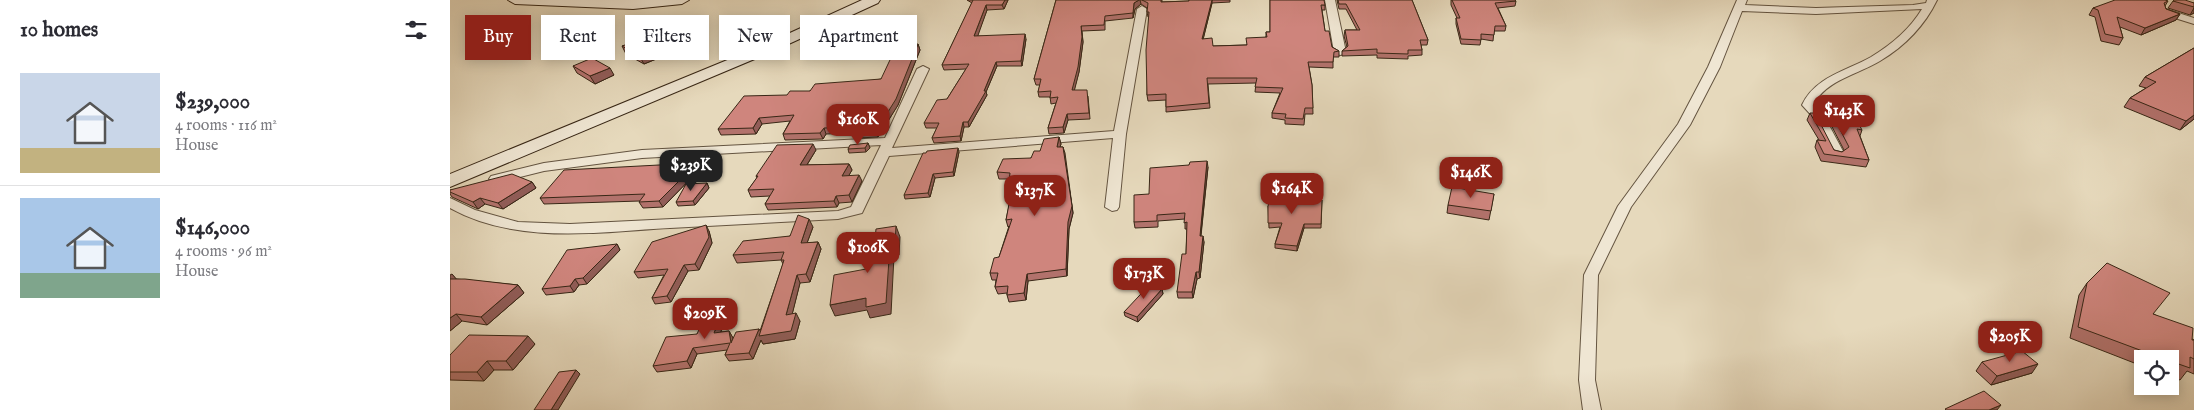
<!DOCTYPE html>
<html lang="en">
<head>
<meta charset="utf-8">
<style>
  :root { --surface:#fff; --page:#f2f2f3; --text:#2b2b33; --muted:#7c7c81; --line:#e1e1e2; --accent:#8f2418 }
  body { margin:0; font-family:"IM FELL English",serif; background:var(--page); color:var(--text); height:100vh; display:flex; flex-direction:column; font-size:19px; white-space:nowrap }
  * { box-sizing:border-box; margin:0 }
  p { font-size:16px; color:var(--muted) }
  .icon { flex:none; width:28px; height:28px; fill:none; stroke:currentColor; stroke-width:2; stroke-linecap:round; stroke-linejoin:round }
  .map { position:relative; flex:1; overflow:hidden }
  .side { display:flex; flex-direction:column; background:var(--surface); width:450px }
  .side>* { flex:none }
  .hud { position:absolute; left:15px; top:15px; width:475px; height:45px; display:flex; gap:10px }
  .tools { position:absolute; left:1684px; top:350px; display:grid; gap:10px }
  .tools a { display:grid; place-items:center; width:45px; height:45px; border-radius:0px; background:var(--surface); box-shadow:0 2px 12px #0003; font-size:25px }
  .price { position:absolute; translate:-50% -42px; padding:0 11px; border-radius:10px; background:var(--accent); color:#fff; font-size:16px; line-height:32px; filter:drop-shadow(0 1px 2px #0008) }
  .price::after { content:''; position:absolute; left:50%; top:30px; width:15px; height:11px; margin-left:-8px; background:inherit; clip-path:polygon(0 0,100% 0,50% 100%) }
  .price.on { background:#222; color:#fff }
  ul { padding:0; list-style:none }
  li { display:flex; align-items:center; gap:15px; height:125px; padding:0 20px }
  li+li { border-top:1px solid var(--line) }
  li span { display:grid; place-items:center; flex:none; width:140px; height:100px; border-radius:0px; color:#555 }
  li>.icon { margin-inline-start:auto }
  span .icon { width:60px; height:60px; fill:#fffc; stroke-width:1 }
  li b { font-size:21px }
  h2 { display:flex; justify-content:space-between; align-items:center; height:60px; padding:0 20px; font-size:21px }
  .tag { padding:0 18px; border-radius:0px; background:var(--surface); box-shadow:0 2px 12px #0003; font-size:18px; line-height:45px }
  .tag.on { background:var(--accent); color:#fff }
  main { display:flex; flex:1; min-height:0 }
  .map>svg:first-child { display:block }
</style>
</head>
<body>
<main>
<section class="side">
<h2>10 homes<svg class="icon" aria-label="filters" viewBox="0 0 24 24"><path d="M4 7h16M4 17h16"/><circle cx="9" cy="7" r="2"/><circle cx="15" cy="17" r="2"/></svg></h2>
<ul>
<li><span style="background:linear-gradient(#c9d6e8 75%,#c2b280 0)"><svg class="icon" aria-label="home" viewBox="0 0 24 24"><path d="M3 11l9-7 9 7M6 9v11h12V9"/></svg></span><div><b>$239,000</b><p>4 rooms · 116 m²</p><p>House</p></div></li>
<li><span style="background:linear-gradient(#a9c7e8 75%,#7fa58c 0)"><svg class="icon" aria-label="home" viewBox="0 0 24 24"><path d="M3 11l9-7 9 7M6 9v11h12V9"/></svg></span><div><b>$146,000</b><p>4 rooms · 96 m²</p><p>House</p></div></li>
</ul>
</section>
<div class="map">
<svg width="1744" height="410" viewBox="0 0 1744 410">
  <rect width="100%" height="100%" fill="#e6d9bc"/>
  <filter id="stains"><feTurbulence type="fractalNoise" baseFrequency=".004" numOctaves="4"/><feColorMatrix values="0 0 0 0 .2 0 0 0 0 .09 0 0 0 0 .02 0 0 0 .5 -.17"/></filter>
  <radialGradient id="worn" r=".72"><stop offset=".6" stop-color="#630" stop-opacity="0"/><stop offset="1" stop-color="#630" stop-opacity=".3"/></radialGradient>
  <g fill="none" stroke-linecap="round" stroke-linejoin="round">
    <defs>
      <path id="street" d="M 875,0 L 885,0 L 896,52 L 894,54 L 890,55 L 884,52 Z
        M 1287,0 L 1297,0 L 1295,5 L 1366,8 L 1463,5 L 1476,3 L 1477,0 L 1487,0 C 1475,25 1455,46 1430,61 C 1409,74 1376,80 1364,104 L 1373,114 L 1394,153 L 1388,157 L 1383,156 L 1362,116 L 1352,105 C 1365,77 1396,71 1421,57 C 1441,45 1460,29 1472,9 L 1366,14 L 1292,11 L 1270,67 L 1240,125 L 1181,207 L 1148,275 L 1145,380 L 1151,410 L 1133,410 L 1129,380 L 1134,275 L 1168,206 L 1228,124 L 1258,67 Z
        M 692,6 L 697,9 L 676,134 L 669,207 L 667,210 L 662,211 L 655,207 L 663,138 L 439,156 L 412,213 L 388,219 C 332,222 276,225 220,228 C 147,232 67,245 0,208 L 0,198 L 25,210 L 68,222 L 120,224 L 388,211 L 401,207 L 431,145 L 192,158 L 94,171 L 46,183 L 39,179 L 41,176 L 94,163 L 192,150 L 435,138 L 467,69 L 473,66 L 479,69 L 442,148 L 664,131 L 687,9 Z
        M 1716,9 L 1744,18 L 1744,24 L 1712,14 L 1712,10 Z"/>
      <path id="secondary" d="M 58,0 L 239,0 L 232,4 L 183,9 L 65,4 Z
        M 412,0 L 430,0 L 428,3 L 319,53 L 0,187 L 0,174 L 309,47 Z"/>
    </defs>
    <use href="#street" stroke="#645440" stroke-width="2"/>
    <use href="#secondary" stroke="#382716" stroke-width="2"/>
    <use href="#street" fill="#efe6d3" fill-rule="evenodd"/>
    <use href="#secondary" fill="#efe6d3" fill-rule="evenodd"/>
  </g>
  <path fill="#b2726c" stroke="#382716" d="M 517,0 L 558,0 L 554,9 L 537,10 L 527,36 L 576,39 L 572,66 L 547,66 L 536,92 L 537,95 L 519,127 L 514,127 L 511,141 L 484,143 L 482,138 L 487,128 L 476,128 L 474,123 L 497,99 L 516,69 L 494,70 L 492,65 L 522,3 Z
    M 606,0 L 712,0 L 712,2 L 739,1 L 739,0 L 780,0 L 780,2 L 762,3 L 753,39 L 763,46 L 796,45 L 816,37 L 816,32 L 820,32 L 820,0 L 875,5 L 875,10 L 872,10 L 875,31 L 882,47 L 889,51 L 889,57 L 883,57 L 883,68 L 859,67 L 862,85 L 863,114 L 855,114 L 854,125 L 835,124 L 835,120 L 822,118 L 822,113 L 830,93 L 805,92 L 806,83 L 758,84 L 760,108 L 716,112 L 716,100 L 698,101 L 697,95 L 699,17 L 698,17 L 697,12 L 697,8 L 691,4 L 685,9 L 683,18 L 655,21 L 655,30 L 632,31 L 633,42 L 629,72 L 624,90 L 638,96 L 640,119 L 618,120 L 614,133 L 599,134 L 598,128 L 606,103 L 601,104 L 600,97 L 589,97 L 588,92 L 590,85 L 586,85 L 584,79 Z
    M 887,0 L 962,0 L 978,40 L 977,45 L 971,45 L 972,50 L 972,55 L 958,56 L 958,59 L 927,58 L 927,55 L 892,56 L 892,51 L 897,47 L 894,36 L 895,30 L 907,30 L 896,9 L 889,9 Z
    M 1001,0 L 1066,1 L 1065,6 L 1048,8 L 1056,26 L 1055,31 L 1044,31 L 1043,41 L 1031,39 L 1030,45 L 1011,44 L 1006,24 L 1006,18 L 1007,18 L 1001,5 Z
    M 1718,1 L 1715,6 L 1716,9 L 1730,14 L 1726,20 L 1691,35 L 1670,27 L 1673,38 L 1669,45 L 1651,41 L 1645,17 L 1639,15 L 1643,8 Z
    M 1723,1 L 1744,3 L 1744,13 L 1740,15 L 1718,8 Z
    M 468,44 L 470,50 L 448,105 L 428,137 L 408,138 L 406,133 L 376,134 L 373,139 L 335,140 L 333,134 L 340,121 L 312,124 L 306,134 L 271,135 L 268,129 L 360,91 L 431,79 Z
    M 172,46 L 216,55 L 194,64 L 176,54 Z
    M 1744,48 L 1744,119 L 1730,130 L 1674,107 L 1680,98 L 1696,88 L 1689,86 L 1695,77 Z
    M 123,66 L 164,75 L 145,84 L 127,73 Z
    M 1360,113 L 1384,150 L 1392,152 L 1394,150 L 1379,121 L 1382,114 L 1412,130 L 1410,136 L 1419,160 L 1416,167 L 1371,161 L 1365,147 L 1367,140 L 1369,140 L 1357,120 Z
    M 609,137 L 611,144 L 610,147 L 613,147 L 615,153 L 623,213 L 619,229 L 617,276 L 578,281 L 576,300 L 559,302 L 557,295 L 557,293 L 548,294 L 545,287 L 546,280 L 542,280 L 540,273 L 549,257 L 559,226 L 558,227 L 556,220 L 561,196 L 560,196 L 558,189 L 559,179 L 549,179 L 547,172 L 581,158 Z
    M 418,143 L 420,148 L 416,152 L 399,153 L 398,149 Z
    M 366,150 L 357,165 L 399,164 L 402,170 L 399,175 L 412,181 L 402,202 L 389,203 L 387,207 L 318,210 L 315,204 L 320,196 L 301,197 L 298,190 L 307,178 L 306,176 Z
    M 509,152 L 504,176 L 485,178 L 480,197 L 455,199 L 454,195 Z
    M 739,165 L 758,167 L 751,236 L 754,242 L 750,278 L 747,279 L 743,298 L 728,298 L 727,292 L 736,254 L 737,229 L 735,229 L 735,219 L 708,221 L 708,227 L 685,228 L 684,222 L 699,194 Z
    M 250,169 L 213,207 L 193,208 L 189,202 L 190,201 L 94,204 L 90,198 Z
    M 82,182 L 86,188 L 53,209 L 35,204 L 28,209 L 2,197 L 0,194 L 0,190 Z
    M 257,183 L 259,188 L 245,205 L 228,206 L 226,202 Z
    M 838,189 L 836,196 L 872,200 L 871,228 L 854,228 L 847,251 L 825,248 L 825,244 L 830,227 L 819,228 L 818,206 Z
    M 1044,194 L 1039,220 L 997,213 L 998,205 Z
    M 363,227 L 357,243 L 368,242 L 371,249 L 360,282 L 350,283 L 342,314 L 350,321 L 345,339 L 313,344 L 311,340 L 303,359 L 279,361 L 275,355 L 277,350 L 247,354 L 241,368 L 207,372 L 203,366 L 247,334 L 279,310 L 271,332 L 279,331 L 283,338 L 309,329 L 310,331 L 333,264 L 331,260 L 287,263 L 283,255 L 340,236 Z
    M 259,231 L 262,243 L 249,270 L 238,271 L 221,302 L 205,304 L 202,298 L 214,275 L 188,278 L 184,272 Z
    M 167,244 L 170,250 L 137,284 L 129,285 L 124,292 L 96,295 L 92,289 Z
    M 2,274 L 6,279 L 68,285 L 74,293 L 37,325 L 12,321 L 0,331 Z
    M 1637,283 L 1704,314 L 1744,340 L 1744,374 L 1737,371 L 1730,380 L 1720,376 L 1720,359 L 1692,359 L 1692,366 L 1620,338 L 1629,295 Z
    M 712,289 L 713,294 L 688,322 L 675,316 L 674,312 Z
    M 85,344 L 63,370 L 44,370 L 34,381 L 0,380 L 0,355 Z
    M 1532,362 L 1582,373 L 1541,385 L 1526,371 Z"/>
  <path fill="#915d58" stroke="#382716" d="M 555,0 L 558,0 L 554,9 L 552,5 Z
    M 689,0 L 690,0 L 691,4 L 685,9 L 683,18 L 683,13 L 684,3 Z
    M 762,0 L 762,3 L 752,44 L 752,39 Z
    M 536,5 L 537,10 L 526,41 L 524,36 Z
    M 1744,8 L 1744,13 L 1740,15 Z
    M 1730,14 L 1726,20 L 1691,35 L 1695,28 Z
    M 631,26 L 633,42 L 629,72 L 623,96 L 622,90 Z
    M 575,34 L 576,39 L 572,66 L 571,61 Z
    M 468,44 L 470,50 L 448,105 L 428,137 L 426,131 Z
    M 212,48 L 216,55 L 194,64 L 190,57 Z
    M 546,62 L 547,66 L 536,92 L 537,95 L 519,127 L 518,122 L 534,91 Z
    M 160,68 L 164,75 L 145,84 L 140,76 Z
    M 617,114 L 618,120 L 614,133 L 613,127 Z
    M 1744,115 L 1744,119 L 1730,130 L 1736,121 Z
    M 309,118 L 312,124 L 306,134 L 303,128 Z
    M 513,122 L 514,127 L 511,141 L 510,136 Z
    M 374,128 L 376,134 L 373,139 L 370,133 Z
    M 609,137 L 611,144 L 608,153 L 607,147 Z
    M 418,143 L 420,148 L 416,152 L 415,148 Z
    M 363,144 L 366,150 L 353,171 L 350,165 Z
    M 613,147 L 623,213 L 619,229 L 617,276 L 616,269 Z
    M 508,148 L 509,152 L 504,176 L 503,172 Z
    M 757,161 L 758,167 L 750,242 L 750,236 Z
    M 247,163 L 250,169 L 213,207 L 209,201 Z
    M 399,164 L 402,170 L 395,182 L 392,176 Z
    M 483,174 L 485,178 L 480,197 L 478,193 Z
    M 409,175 L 412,181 L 402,202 L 399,195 Z
    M 82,182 L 86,188 L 53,209 L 48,203 Z
    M 257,183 L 259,188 L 245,205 L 243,201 Z
    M 386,196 L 389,203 L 387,207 L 384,201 Z
    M 30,198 L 35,204 L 28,209 L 23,202 Z
    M 359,219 L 363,227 L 354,251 L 351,243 Z
    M 854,224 L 854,228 L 847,251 L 847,246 Z
    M 256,225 L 259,231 L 262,243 L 249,270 L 245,264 Z
    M 446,226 L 450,237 L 449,255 L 444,256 L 441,314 L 420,318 L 417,310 L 385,316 L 380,305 L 416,298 L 440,245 Z
    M 753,236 L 754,242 L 750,278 L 749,272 Z
    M 368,242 L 371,249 L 360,282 L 356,274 Z
    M 167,244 L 170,250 L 137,284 L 133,278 Z
    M 234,265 L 238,271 L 221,302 L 217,296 Z
    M 746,272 L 747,279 L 743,298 L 742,292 Z
    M 2,274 L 8,281 L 0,284 L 0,275 Z
    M 577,274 L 578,281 L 576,300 L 574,293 Z
    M 347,275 L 350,283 L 340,323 L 336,315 Z
    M 125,279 L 129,285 L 124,292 L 120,286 Z
    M 68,285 L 74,293 L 37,325 L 31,317 Z
    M 712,289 L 713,294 L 688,322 L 687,317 Z
    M 276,303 L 279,310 L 268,339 L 264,333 Z
    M 346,313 L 350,321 L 345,339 L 313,344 L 311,340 L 303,359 L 299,353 L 309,329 L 313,335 Z
    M 6,314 L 12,321 L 0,331 L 0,318 Z
    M 279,331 L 283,338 L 281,343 Z
    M 78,336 L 85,344 L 63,370 L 56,361 Z
    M 243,348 L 247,354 L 241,368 L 237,361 Z
    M 37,361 L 44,370 L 34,381 L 27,372 Z
    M 1588,364 L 1582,373 L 1541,385 L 1547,376 Z
    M 126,370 L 130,374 L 108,410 L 101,410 Z
    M 1551,405 L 1547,410 L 1539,410 Z"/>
  <path fill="#cf857d" stroke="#382716" d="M 523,0 L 555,0 L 552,5 L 536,5 L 524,36 L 575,34 L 571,61 L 546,62 L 534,91 L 536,91 L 518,122 L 513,122 L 510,136 L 482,138 L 489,123 L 474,123 L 487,100 L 497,99 L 519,64 L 492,65 Z
    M 606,0 L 689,0 L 684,3 L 683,13 L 655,16 L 654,25 L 631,26 L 632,37 L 628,67 L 622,90 L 637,90 L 639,113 L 617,114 L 613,127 L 598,128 L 608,97 L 600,98 L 601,91 L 588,92 L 591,79 L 584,79 Z
    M 692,0 L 711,0 L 711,2 L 739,1 L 739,0 L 762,0 L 752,39 L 762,38 L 763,46 L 797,45 L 796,38 L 817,37 L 816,32 L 820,32 L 820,0 L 874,0 L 875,5 L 871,5 L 875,31 L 879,31 L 882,47 L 889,51 L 884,52 L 883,62 L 858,62 L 862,85 L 863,108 L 855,108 L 853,119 L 835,118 L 836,114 L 822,113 L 833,88 L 805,87 L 807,78 L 757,78 L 759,103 L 716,107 L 716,94 L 697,95 L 696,50 L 699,12 L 697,12 L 698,3 Z
    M 888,0 L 962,0 L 978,40 L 970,40 L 972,50 L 958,50 L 958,54 L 927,53 L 927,49 L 892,51 L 898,46 L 895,30 L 910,30 L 896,4 L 889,4 Z
    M 1002,0 L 1065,0 L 1066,1 L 1045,3 L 1056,26 L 1045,26 L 1044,35 L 1031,34 L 1031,40 L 1011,39 L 1006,18 L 1010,18 Z
    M 1665,0 L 1715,0 L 1718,1 L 1714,3 L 1716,9 L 1730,14 L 1695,28 L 1667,17 L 1673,38 L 1655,34 L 1648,10 L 1643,8 Z
    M 1724,0 L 1735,0 L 1744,3 L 1744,7 L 1723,1 Z
    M 195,38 L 212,48 L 190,57 L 172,46 Z
    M 468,44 L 446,99 L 426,131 L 406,132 L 408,127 L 374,128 L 370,133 L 333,134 L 344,115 L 309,118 L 303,128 L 268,129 L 294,96 L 337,95 L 340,91 L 360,91 L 365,84 L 431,79 L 447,45 Z
    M 1744,48 L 1744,115 L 1736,121 L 1680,98 L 1706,82 L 1695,77 Z
    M 142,58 L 160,68 L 140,76 L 123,66 Z
    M 1360,113 L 1365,113 L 1384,150 L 1392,152 L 1399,147 L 1382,114 L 1404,115 L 1412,130 L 1407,129 L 1419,160 L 1374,154 L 1367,140 L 1376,141 Z
    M 609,137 L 607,147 L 613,147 L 622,206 L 618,222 L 616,269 L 577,274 L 574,293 L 557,295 L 558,286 L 545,287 L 548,273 L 540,273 L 544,258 L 549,257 L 562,219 L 556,220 L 562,188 L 558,189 L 560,173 L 547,172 L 553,159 L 581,158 L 584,151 L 590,151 L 594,139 Z
    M 418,143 L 415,148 L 398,149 L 400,145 Z
    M 363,144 L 350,165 L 399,164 L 392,176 L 409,175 L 399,195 L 386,196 L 384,201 L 315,204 L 324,189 L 298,190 L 308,176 L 306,176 L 327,145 Z
    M 508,148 L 503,172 L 483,174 L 478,193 L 454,195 L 473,153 L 476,153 L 477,151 Z
    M 757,161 L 750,236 L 753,236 L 749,272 L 746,272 L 742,292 L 727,292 L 732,254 L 736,254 L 737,222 L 734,223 L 735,213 L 707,215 L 707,221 L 684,222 L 684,195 L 699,194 L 700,168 L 739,165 L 740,162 Z
    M 247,163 L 209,201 L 189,202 L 195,194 L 90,198 L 114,170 Z
    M 62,174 L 82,182 L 48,203 L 30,198 L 23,202 L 0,192 L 0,190 Z
    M 257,183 L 243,201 L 226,202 L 236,184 Z
    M 824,184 L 837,185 L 834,196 L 872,200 L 871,224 L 854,224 L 847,246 L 825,244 L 832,223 L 818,223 L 818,206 Z
    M 1002,187 L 1044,194 L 1041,211 L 998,205 Z
    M 348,215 L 359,219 L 351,243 L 368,242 L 356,274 L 347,275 L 336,315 L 346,313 L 341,331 L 309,336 L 334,260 L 331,260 L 334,252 L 283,255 L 293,241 L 340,236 Z
    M 256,225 L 259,237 L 245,264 L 234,265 L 217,296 L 202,298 L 218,269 L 184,272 L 202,242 Z
    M 446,226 L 445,244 L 440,245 L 436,303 L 416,307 L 416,298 L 380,305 L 384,275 L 416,269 L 418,240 L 425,239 L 426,229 Z
    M 167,244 L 133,278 L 125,279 L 120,286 L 92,289 L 117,250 Z
    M 1657,263 L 1720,293 L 1703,314 L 1743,328 L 1742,340 L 1744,340 L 1744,359 L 1740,357 L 1740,368 L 1720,361 L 1720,359 L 1714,359 L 1628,327 L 1637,283 Z
    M 0,279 L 15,279 L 68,285 L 31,317 L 6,314 L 0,318 Z
    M 703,281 L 712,289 L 687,317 L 674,312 Z
    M 276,303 L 264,333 L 279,331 L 281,343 L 286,332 L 309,329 L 299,353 L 275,355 L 280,343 L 243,348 L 237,361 L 203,366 L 216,337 L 247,334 L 260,305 Z
    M 19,335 L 78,336 L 56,361 L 37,361 L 27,372 L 0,372 L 0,355 Z
    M 1572,351 L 1588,364 L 1547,376 L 1532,362 Z
    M 126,370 L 101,410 L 84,410 L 109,372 Z
    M 1534,391 L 1551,405 L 1539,410 L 1496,410 L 1495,409 Z"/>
  <rect width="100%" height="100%" filter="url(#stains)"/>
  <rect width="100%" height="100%" fill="url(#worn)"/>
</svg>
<div class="tools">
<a><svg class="icon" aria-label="locate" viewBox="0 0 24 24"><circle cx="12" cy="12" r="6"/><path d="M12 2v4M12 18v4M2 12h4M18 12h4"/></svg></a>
</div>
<b class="price" style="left:1394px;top:137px">$143K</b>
<b class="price" style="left:408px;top:146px">$160K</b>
<b class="price on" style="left:241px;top:192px">$239K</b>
<b class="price" style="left:1021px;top:199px">$146K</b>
<b class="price" style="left:842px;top:215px">$164K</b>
<b class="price" style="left:585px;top:217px">$137K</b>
<b class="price" style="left:418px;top:274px">$106K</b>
<b class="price" style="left:694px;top:300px">$173K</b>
<b class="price" style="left:255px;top:340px">$209K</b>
<b class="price" style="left:1560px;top:363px">$205K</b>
<div class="hud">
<a class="tag on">Buy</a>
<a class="tag">Rent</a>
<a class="tag">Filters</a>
<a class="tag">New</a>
<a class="tag">Apartment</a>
</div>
</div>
</main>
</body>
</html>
